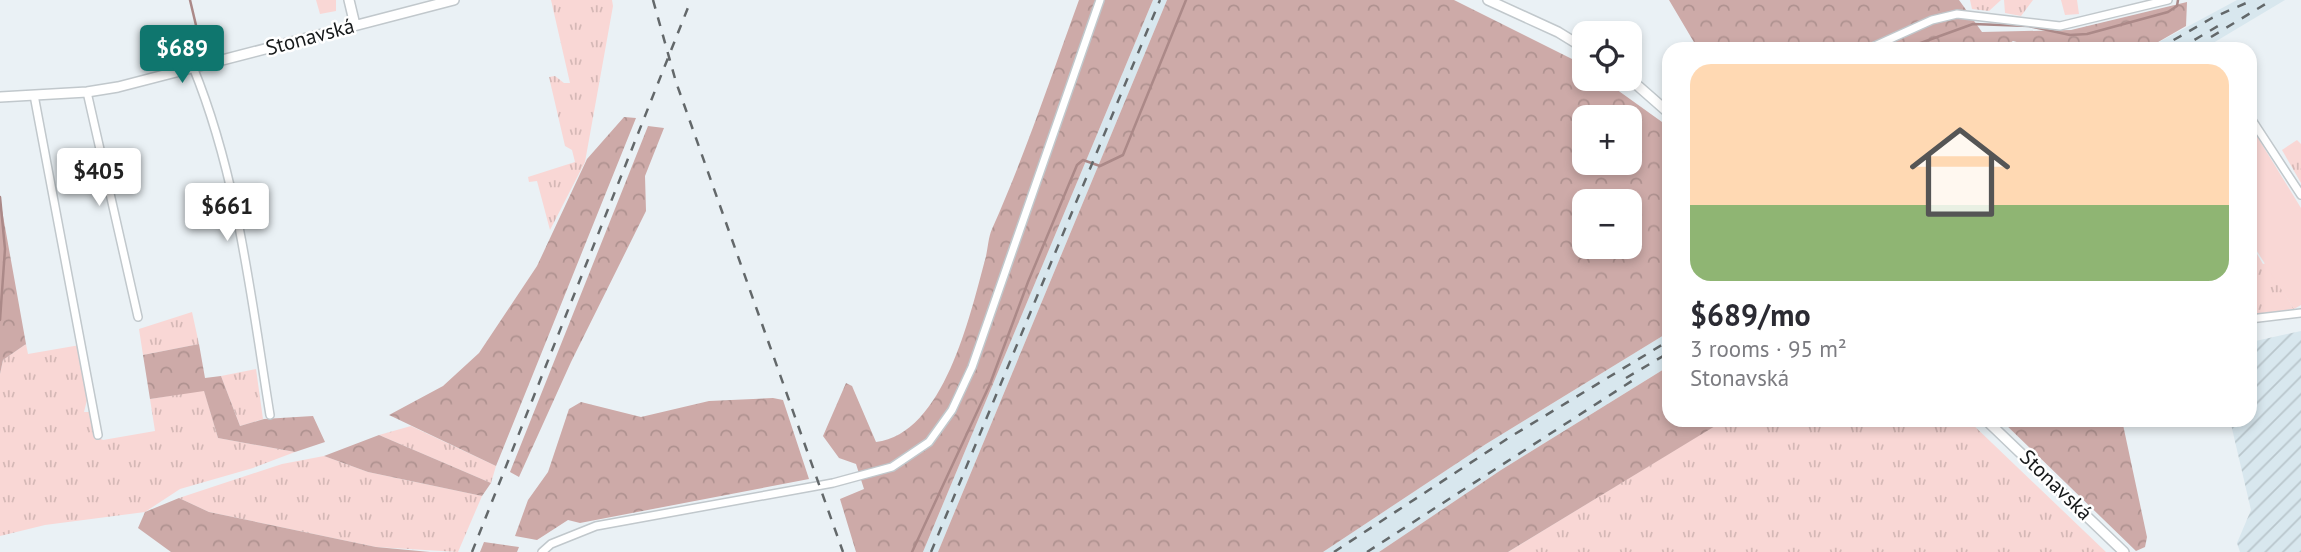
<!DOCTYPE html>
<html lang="en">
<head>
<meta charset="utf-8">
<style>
  :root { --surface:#fff; --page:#f2f2f3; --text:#2b2b33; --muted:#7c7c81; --accent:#0f766e }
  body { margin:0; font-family:"PT Sans",sans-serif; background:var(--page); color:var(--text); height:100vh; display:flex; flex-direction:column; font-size:26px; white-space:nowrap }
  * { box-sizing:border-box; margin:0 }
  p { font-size:23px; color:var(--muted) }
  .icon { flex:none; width:38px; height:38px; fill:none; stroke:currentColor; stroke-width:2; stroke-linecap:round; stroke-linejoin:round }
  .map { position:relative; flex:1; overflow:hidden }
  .panel { position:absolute; left:1662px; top:42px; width:595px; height:385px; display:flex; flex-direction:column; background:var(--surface); border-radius:21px; box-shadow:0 4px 10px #0003 }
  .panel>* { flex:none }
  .tools { position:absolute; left:1572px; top:21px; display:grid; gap:14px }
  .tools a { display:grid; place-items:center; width:70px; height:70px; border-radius:14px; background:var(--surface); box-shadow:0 4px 10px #0003; font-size:35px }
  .price { position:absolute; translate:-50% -60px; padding:0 16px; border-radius:7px; background:#fff; color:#222; font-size:23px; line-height:46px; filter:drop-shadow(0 2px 4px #0008) }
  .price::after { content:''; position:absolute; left:50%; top:42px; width:21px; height:16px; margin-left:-10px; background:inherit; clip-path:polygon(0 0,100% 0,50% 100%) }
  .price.on { background:var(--accent); color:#fff }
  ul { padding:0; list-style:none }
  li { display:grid; align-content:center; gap:14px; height:371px; padding:0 28px }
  li span { display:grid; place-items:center; height:217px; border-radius:21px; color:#555 }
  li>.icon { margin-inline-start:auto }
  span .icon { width:126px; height:126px; fill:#fffc; stroke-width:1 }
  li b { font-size:30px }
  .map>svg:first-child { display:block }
</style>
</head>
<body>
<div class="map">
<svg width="2301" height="552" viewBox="0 0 2301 552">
  <defs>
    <pattern id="industrial-furrows" width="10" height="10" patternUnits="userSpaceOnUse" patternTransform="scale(1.75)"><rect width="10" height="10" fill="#d8e7ee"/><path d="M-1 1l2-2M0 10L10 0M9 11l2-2" fill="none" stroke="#b9c6cc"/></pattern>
    <pattern id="grass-tufts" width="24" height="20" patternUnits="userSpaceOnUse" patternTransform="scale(1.75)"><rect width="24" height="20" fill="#f9d7d5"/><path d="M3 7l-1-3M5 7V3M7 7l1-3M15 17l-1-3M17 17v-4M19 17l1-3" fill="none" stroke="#d5b8b6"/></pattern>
    <pattern id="forest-crowns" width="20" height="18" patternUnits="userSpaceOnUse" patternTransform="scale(1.75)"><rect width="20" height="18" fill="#cdaaa8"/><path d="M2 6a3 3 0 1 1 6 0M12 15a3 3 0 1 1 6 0" fill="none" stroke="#af9290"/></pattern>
  </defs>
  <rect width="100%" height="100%" fill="#eaf1f5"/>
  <path fill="#d8e7ee" d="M 1153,0 L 1167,0 L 938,552 L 923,552 Z
    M 2237,0 L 2285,0 L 2203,49 L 2146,49 Z
    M 1669,332 L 1669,366 L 1501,470 L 1379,552 L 1323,552 L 1486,444 Z"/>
  <path fill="url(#industrial-furrows)" d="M 2301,331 L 2301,552 L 2240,552 L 2237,543 L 2251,510 L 2230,420 L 2250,420 L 2251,342 Z"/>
  <path fill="url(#grass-tufts)" d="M 316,0 L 336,0 L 336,11 L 320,14 Z
    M 551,0 L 612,0 L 613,6 L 585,162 L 550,230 L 537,181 L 529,182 L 528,177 L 575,162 L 572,150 L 565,146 L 549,77 L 555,76 L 564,83 L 570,83 Z
    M 1970,0 L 2001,0 L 1989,11 L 1972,9 Z
    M 2004,0 L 2033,0 L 2021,16 L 2005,13 Z
    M 2297,140 L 2301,144 L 2301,183 L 2282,150 Z
    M 2250,242 L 2263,264 L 2266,263 L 2294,309 L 2251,315 Z
    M 192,312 L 199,344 L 143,355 L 139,329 Z
    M 26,344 L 28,354 L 80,345 L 88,396 L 84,412 L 92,412 L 95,436 L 103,440 L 155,431 L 150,399 L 204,390 L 218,438 L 295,452 L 253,468 L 180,489 L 145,512 L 45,525 L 0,536 L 0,374 L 3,360 Z
    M 256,369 L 263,419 L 240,426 L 221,376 Z
    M 1724,420 L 1968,420 L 2106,552 L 1508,552 Z
    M 411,426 L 496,466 L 491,483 L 379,435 Z
    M 324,456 L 368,472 L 482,496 L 458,552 L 376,547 L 209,512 L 179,498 L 282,464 Z"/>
  <path fill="url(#forest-crowns)" fill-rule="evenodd" d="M 1079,0 L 1153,0 L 923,552 L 856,552 L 840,499 L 864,489 L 856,464 L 839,458 L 823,436 L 846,383 L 852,386 L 876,442 C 944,434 970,315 985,260 C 988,250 988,238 992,229 C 1025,155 1051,77 1079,0 Z
    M 1167,0 L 1454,0 L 1578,62 L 1584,66 L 1584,79 L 1602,79 L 1669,127 L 1669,332 L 1486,444 L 1323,552 L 938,552 ZM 1584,117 L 1629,117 L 1629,163 L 1584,163 ZM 1584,201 L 1629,201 L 1629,247 L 1584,247 Z
    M 1669,0 L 1959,0 L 1982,32 L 2071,30 L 2187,2 L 2186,26 L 2146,49 L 2041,49 L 2013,41 L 2007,45 L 2008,49 L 1698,49 Z
    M 624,117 L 636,118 L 496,466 L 389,415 L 443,386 L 479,353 L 537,266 L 587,159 Z
    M 648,126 L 664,128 L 645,176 L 646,211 L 571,362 L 519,477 L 510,472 Z
    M 0,199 L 26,344 L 3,360 L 0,374 Z
    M 199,344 L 205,378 L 221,376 L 240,426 L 264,419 L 313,416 L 325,442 L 295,452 L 218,438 L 204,391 L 150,399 L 143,355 Z
    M 1669,366 L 1670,420 L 1725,420 L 1508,552 L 1379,552 L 1501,470 Z
    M 773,398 L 783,400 L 809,479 L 580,523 L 568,520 L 537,540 L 515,536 L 528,500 L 548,472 L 569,409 L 581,402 L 641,417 L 709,401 Z
    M 2001,420 L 2122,420 L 2147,537 L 2145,547 L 2136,551 Z
    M 379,435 L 491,483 L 482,496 L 368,472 L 324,456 Z
    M 179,498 L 209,512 L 376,547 L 430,552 L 171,552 L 138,528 L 145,512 Z
    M 484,542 L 519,547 L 517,552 L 480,552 Z"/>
  <path fill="#f9d7d5" d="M 2061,0 L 2077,0 L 2079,14 L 2065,15 Z
    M 2250,125 L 2301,208 L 2301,305 L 2294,309 L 2251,242 Z"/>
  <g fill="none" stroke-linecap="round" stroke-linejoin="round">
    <path stroke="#ab8988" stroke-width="2.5" d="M 190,0 L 204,59
      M 1904,49 L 1973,24 L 2029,26 L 2070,35 L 2087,34 L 2168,12 L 2177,6 L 2178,0
      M 0,197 L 5,249 L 0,320
      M 912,552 L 990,384 L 1028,282 L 1077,165 L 1083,160 L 1100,166 L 1123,155 L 1186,0"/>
    <defs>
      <path id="minor" d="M 1868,49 L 1932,20 L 1957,14 L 2060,26 L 2168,0
        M 193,67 C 238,177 251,298 270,415
        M 87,92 L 138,317
        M 34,95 L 98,435
        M 2250,117 L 2301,195
        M 2250,319 L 2301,313
        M 542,552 L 551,544 L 596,526 L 833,483 L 892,467 L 929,442 L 952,410 L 972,367 L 1100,0"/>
      <path id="tertiary" d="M 349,0 L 355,25
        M 1488,0 L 1558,32 L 1584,48
        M 1629,78 L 1670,114
        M 0,97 L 87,92 L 118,87 L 454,0
        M 1986,420 L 2124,552"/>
    </defs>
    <use href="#minor" stroke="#c1c8cc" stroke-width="10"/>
    <use href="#tertiary" stroke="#c1c8cc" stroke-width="12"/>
    <use href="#minor" stroke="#fff" stroke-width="7"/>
    <use href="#tertiary" stroke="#fff" stroke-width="9"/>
    <path stroke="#63686a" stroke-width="2.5" stroke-dasharray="9 9" stroke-linecap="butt" d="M 653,0 L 676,82 L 843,552
      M 2211,37 L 2272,0
      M 2158,49 L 2212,18 L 2253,0
      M 2179,49 L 2218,26
      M 1626,378 L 1670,352
      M 472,552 L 691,0
      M 931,552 L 1160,0
      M 1334,552 L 1510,437 L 1670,340
      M 1367,552 L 1638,377"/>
  </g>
  <g text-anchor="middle" stroke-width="5" stroke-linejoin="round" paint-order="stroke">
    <g font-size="21" fill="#16191a" stroke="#fff">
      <text transform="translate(310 37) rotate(-15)" y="7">Stonavská</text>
      <text transform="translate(2056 485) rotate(44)" y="7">Stonavská</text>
    </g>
  </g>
</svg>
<div class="tools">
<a><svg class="icon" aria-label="locate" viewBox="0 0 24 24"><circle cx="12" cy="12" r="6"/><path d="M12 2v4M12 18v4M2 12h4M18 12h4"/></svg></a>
<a>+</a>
<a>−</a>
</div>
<b class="price on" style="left:182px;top:85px">$689</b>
<b class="price" style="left:99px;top:208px">$405</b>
<b class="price" style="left:227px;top:243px">$661</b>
<section class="panel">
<ul>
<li><span style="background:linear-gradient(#ffd9b3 65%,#8fb573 0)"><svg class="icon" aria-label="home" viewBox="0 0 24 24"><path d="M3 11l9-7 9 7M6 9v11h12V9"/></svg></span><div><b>$689/mo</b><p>3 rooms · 95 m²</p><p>Stonavská</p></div></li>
</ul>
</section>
</div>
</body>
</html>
